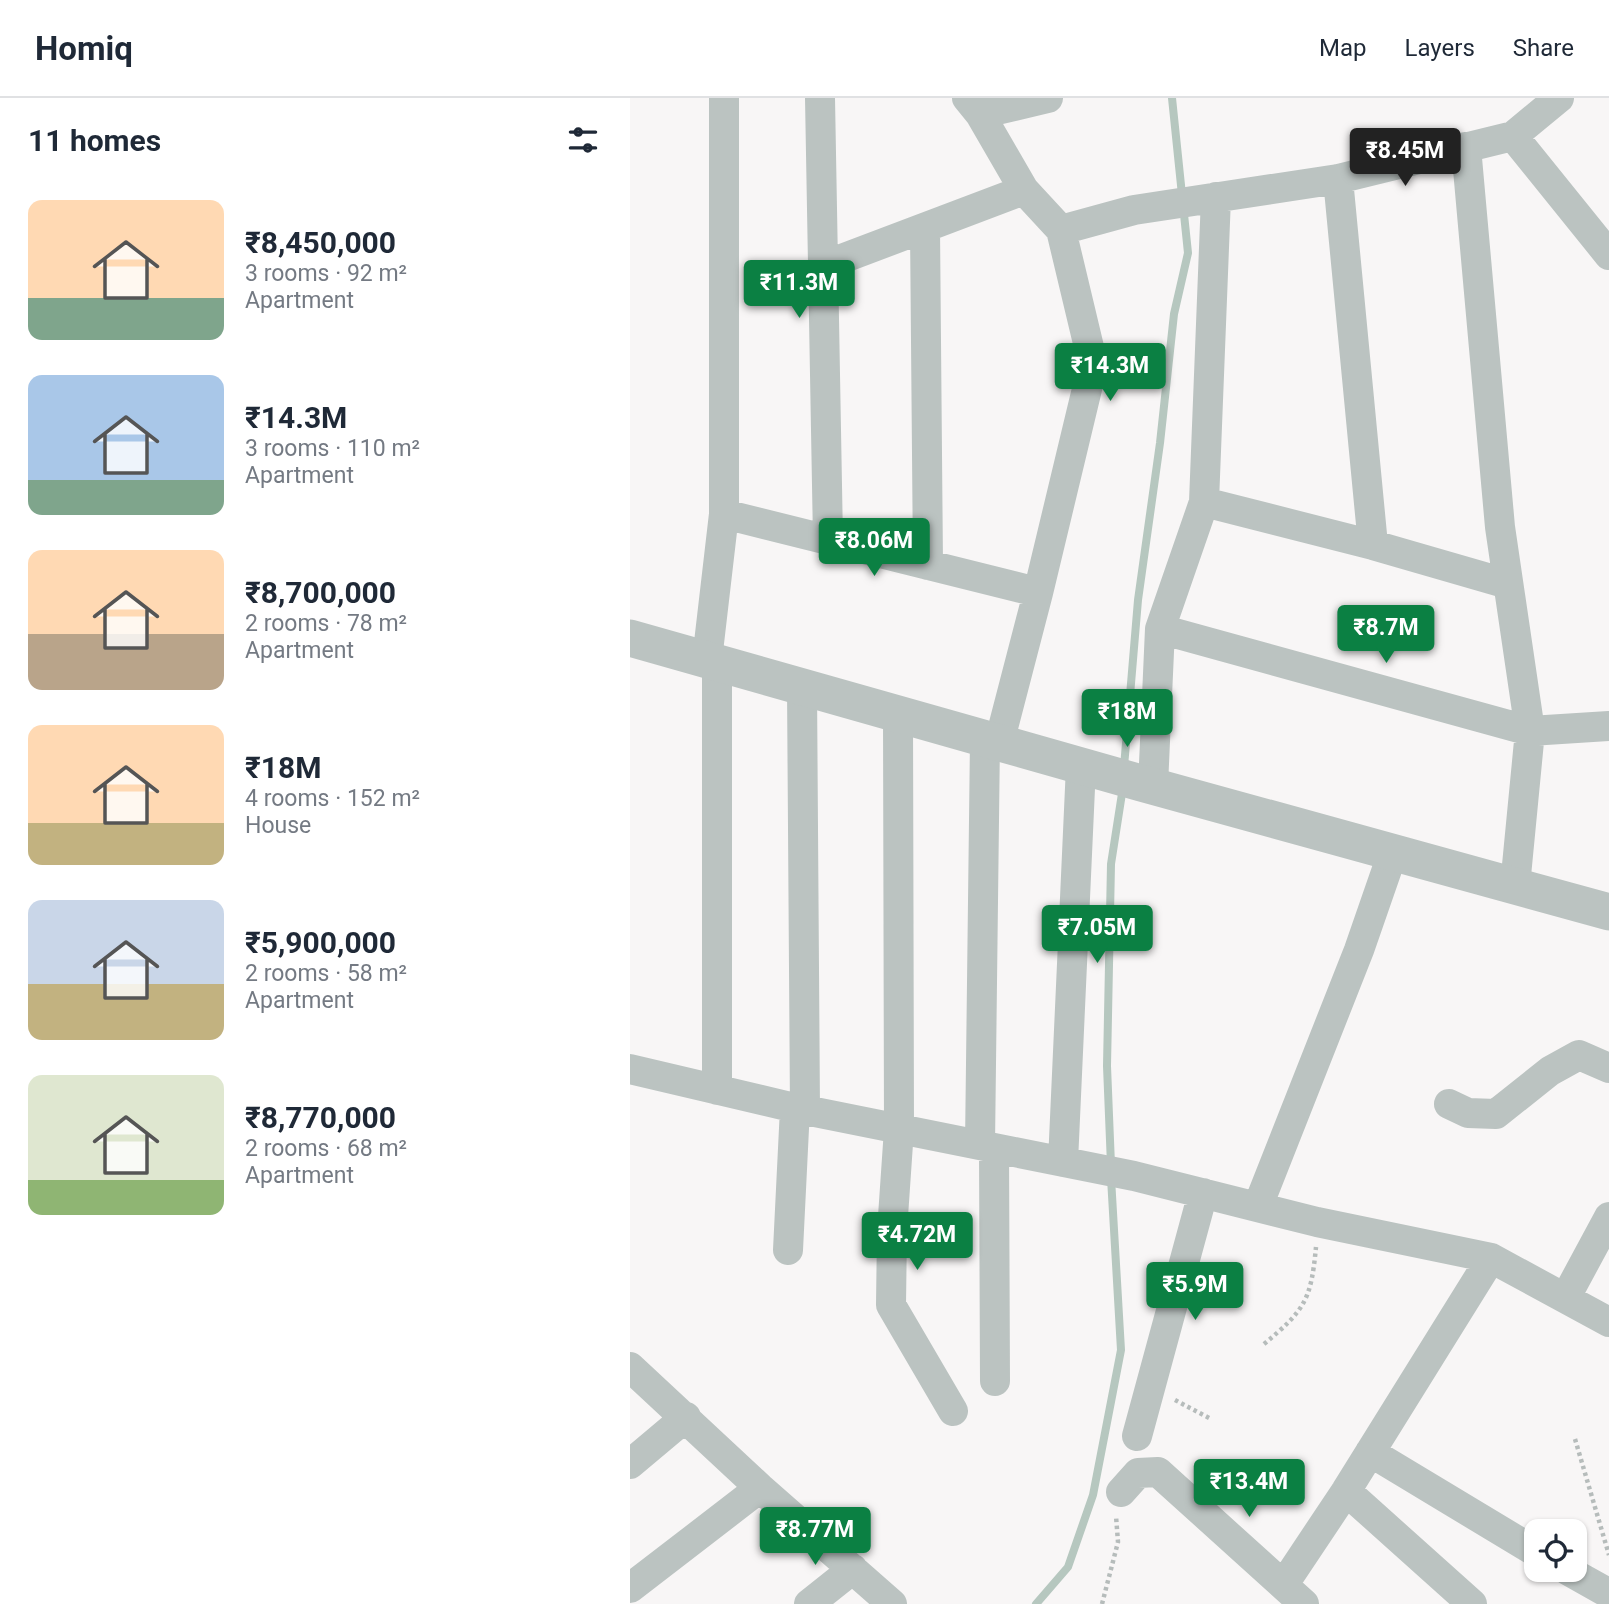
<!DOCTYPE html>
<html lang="en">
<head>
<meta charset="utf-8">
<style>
  :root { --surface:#fff; --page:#f2f2f3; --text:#1f2937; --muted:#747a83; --line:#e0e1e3; --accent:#0b8043 }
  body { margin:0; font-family:Roboto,sans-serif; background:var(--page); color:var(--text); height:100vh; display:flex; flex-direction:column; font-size:26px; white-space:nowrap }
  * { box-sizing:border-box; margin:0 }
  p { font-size:23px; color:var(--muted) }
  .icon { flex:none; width:38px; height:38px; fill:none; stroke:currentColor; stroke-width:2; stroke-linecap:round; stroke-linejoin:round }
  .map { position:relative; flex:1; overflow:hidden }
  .side { display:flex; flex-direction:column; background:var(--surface); width:630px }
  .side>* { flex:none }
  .fabs { position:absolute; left:894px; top:1421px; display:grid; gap:14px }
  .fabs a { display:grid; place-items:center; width:63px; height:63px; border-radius:14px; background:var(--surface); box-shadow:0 2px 5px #0004; font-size:35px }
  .price { position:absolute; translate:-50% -60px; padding:0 16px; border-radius:7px; background:var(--accent); color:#fff; font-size:23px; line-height:46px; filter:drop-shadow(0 2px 4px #0008) }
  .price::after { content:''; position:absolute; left:50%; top:42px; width:21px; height:16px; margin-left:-10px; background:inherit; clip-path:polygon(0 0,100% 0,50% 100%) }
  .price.current { background:#222; color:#fff }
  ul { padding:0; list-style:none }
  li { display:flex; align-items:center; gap:21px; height:175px; padding:0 28px }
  li span { display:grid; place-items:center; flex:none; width:196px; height:140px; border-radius:14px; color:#555 }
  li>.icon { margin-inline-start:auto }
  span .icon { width:84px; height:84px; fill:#fffc; stroke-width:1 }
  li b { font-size:30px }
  h2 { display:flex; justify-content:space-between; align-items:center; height:84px; padding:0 28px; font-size:30px }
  header { display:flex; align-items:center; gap:42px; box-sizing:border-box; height:98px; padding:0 35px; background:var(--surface); border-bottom:2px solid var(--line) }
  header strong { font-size:33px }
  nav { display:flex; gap:38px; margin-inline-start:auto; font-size:24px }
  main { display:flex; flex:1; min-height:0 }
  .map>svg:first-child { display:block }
</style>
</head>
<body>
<header>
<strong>Homiq</strong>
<nav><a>Map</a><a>Layers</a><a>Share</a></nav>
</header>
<main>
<section class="side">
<h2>11 homes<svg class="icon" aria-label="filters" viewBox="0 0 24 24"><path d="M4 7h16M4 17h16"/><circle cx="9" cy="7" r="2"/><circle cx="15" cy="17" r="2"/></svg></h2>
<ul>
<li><span style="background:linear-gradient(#ffd9b3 70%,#7fa58c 0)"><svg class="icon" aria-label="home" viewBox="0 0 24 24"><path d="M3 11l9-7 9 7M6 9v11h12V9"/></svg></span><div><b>₹8,450,000</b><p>3 rooms · 92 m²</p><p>Apartment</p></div></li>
<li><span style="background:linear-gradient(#a9c7e8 75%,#7fa58c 0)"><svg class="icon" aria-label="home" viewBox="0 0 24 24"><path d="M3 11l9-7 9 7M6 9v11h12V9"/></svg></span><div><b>₹14.3M</b><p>3 rooms · 110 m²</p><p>Apartment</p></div></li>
<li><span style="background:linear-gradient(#ffd9b3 60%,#b9a48a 0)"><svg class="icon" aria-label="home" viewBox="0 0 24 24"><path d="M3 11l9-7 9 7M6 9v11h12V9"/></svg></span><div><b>₹8,700,000</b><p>2 rooms · 78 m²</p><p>Apartment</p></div></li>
<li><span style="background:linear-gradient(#ffd9b3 70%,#c2b280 0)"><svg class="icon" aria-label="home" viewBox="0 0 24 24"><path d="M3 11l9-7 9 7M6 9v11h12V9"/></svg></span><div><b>₹18M</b><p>4 rooms · 152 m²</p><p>House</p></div></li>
<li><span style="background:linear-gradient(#c9d6e8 60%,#c2b280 0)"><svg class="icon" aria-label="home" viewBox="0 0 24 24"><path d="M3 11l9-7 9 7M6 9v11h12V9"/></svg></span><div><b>₹5,900,000</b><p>2 rooms · 58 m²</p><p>Apartment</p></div></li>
<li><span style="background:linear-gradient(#dfe7d0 75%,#8fb573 0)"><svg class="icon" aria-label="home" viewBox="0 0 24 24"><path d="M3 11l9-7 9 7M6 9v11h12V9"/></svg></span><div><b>₹8,770,000</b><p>2 rooms · 68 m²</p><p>Apartment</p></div></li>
</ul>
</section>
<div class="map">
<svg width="979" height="1506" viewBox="0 0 979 1506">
  <rect width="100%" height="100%" fill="#f8f6f6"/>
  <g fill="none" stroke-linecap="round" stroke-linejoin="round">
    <path stroke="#b6c7bf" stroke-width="8" d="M 494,669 L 508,502 L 530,345 L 544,216 L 558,155 L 542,0
      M 481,1067 L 477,968 L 481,766 L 493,689
      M 406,1506 L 438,1469 L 463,1397 L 491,1252 L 481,1080"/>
    <path stroke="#b6bcbb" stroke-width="4.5" stroke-dasharray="3.5 3.5" stroke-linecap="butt" d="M 634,1246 C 675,1212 681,1202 686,1149
      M 545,1302 L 581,1321
      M 945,1341 L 979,1457
      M 472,1506 L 488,1444 L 486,1418"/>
    <path stroke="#bbc3c1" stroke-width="30" d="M 190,0 L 198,442
      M 337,0 L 350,16 L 394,92 L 431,132 L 463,266 L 408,495 L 369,645
      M 350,16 L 418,0
      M 883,38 L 979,157
      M 836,49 L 870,429 L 900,633 L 885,788
      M 708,81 L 743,447
      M 295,130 L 298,467
      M 431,132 L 504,112 L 708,81 L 883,38 L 929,0
      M 193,168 L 394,92
      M 574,404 L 743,447 L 878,486
      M 94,416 L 407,494
      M 530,531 L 900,633 L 979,628
      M 77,562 L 94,416 L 94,0
      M 172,589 L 175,1012
      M 268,616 L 269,1031 L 262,1133 L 261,1207 L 323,1313
      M 523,688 L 530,531 L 574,404 L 586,99
      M 0,971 L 165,1010 L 504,1078 L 687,1124 L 861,1160 L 979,1224
      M 87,992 L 87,565
      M 819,1006 L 838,1015 L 866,1016 L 920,973 L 949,957 L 979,970
      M 350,1047 L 355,641
      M 364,1051 L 365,1283
      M 433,1064 L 451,668
      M 628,1108 L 729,852 L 763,754
      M 158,1152 L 165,1010
      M 936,1199 L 979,1119
      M 0,1269 L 130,1390 L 262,1506
      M 507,1338 L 573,1095
      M 740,1354 L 906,1454
      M 0,1366 L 56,1319
      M 716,1393 L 842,1506
      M 491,1394 L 508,1375 L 528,1374 L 674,1506
      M 937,1472 L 978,1495
      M 654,1486 L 716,1393 L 861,1160
      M 0,1490 L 130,1390
      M 179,1506 L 223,1471"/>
    <path stroke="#bbc3c1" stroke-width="37" d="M 0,540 L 511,685 L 979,814"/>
  </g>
</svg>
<div class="fabs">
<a><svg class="icon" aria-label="locate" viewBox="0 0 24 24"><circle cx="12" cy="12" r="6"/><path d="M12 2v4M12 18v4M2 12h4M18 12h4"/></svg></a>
</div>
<b class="price current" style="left:775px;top:90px">₹8.45M</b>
<b class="price" style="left:169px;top:222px">₹11.3M</b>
<b class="price" style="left:480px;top:305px">₹14.3M</b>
<b class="price" style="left:244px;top:480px">₹8.06M</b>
<b class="price" style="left:756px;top:567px">₹8.7M</b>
<b class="price" style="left:497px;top:651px">₹18M</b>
<b class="price" style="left:467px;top:867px">₹7.05M</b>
<b class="price" style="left:287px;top:1174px">₹4.72M</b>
<b class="price" style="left:565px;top:1224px">₹5.9M</b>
<b class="price" style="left:619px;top:1421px">₹13.4M</b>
<b class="price" style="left:185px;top:1469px">₹8.77M</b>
</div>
</main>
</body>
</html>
